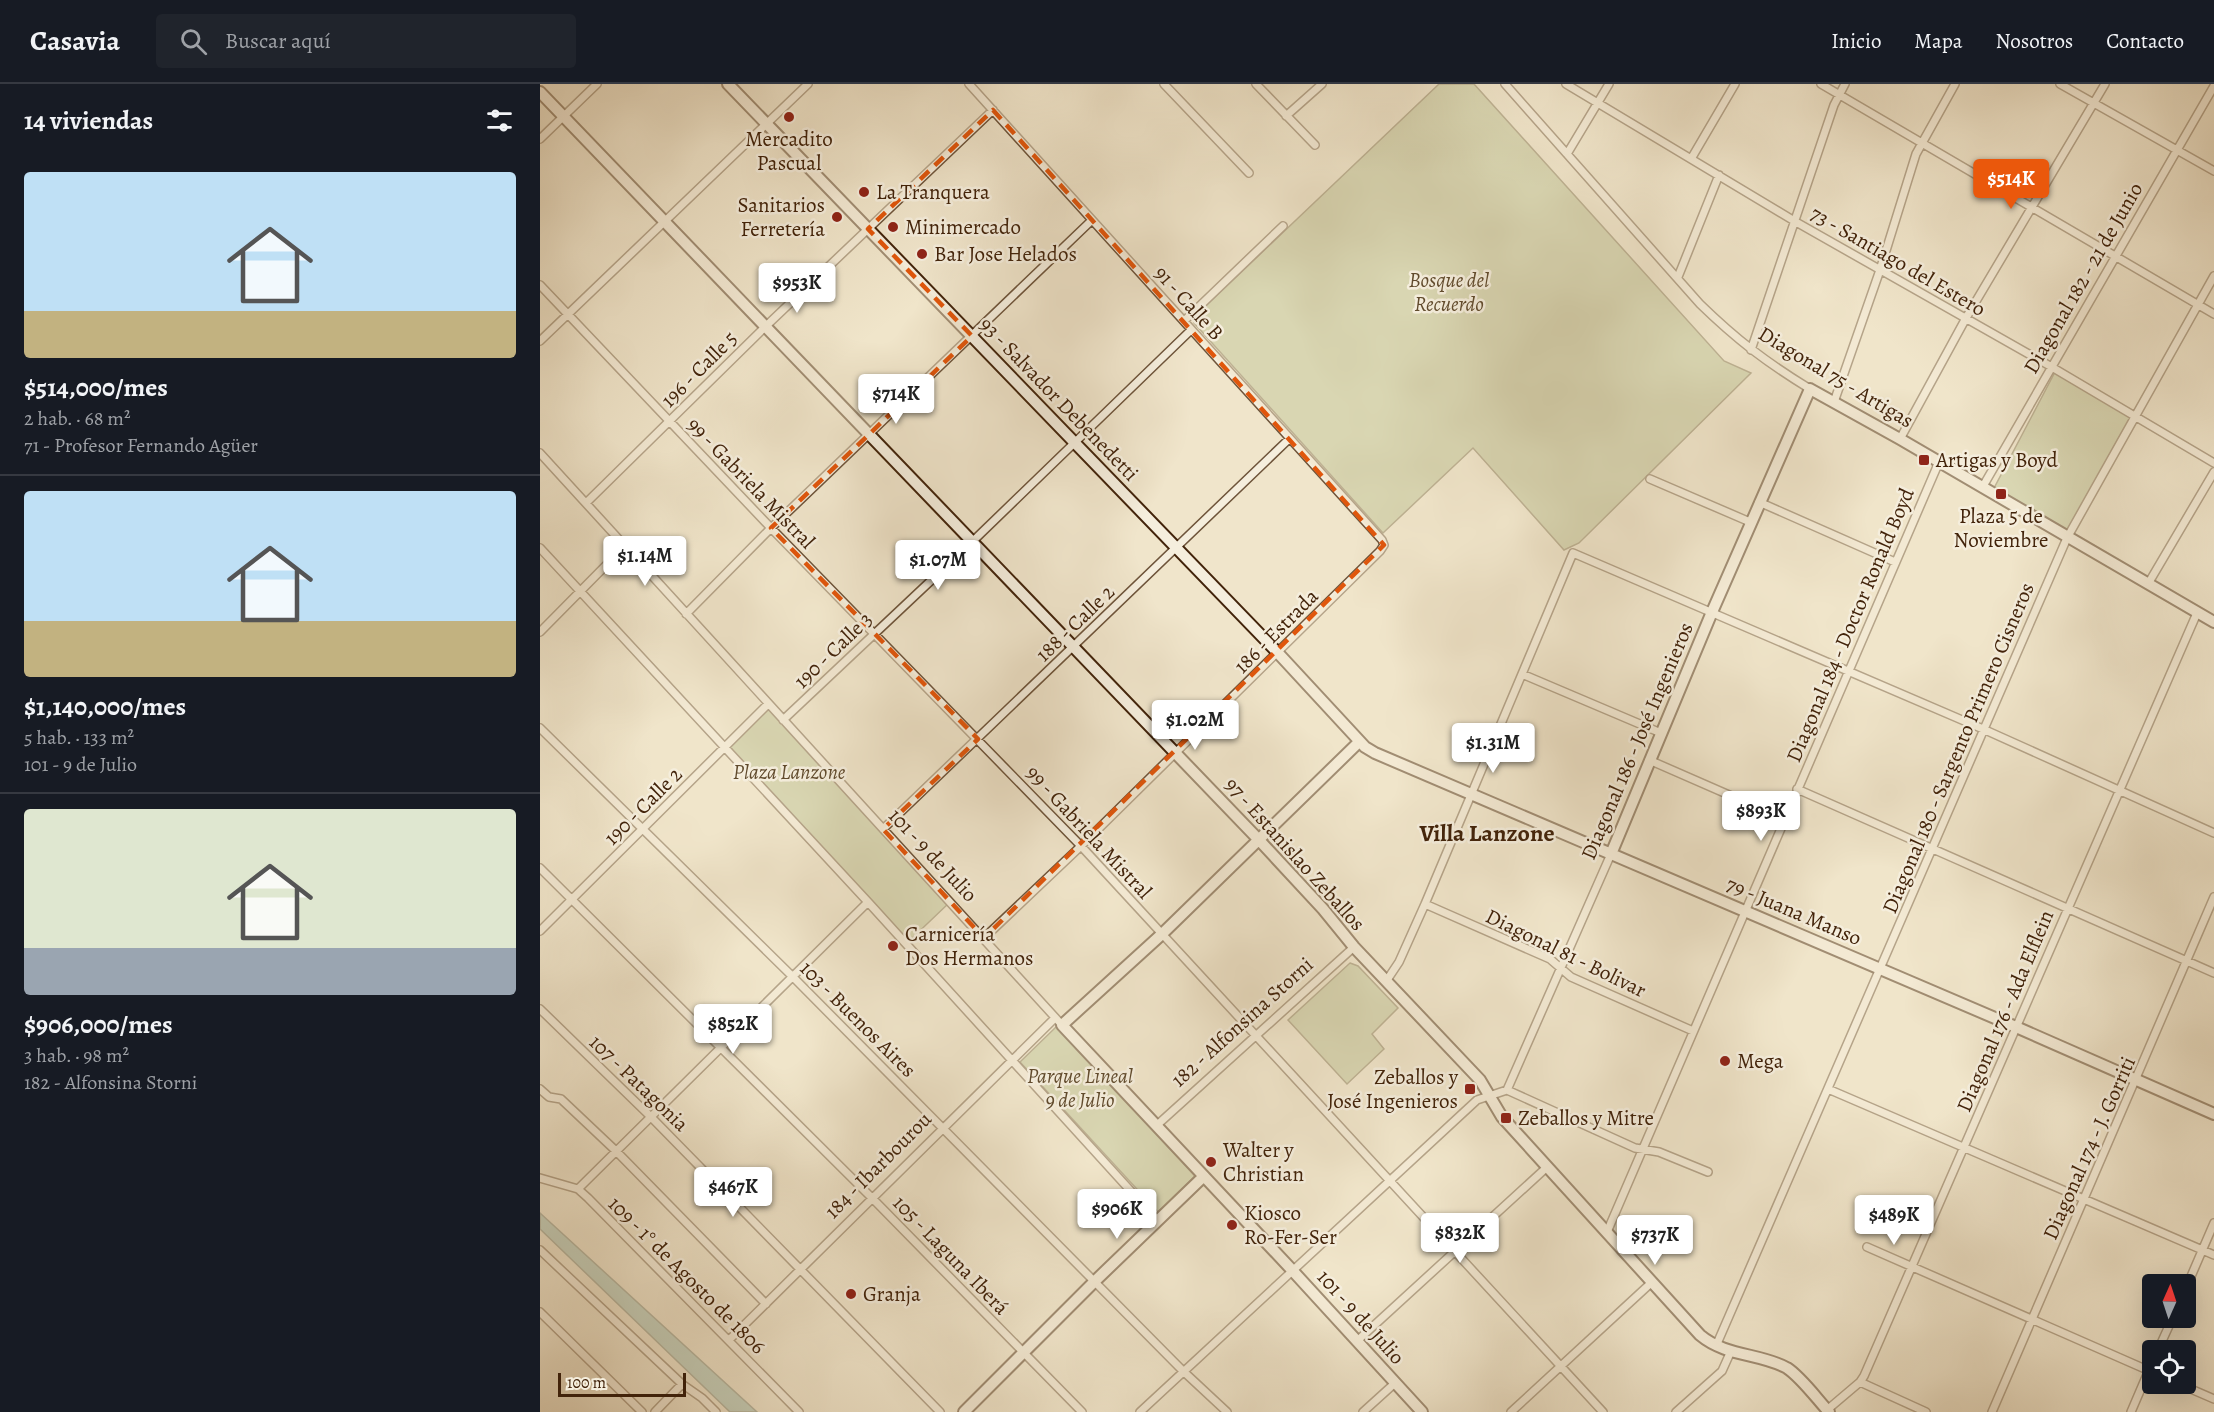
<!DOCTYPE html>
<html lang="es">
<head>
<meta charset="utf-8">
<style>
  :root { --surface:#171b24; --page:#20242c; --text:#f1f3f6; --muted:#9ea1a6; --line:#363941; --accent:#ea580c }
  body { margin:0; font-family:Alegreya,serif; background:var(--page); color:var(--text); height:100vh; display:flex; flex-direction:column; font-size:22px; white-space:nowrap }
  * { box-sizing:border-box; margin:0 }
  p { font-size:20px; color:var(--muted) }
  .icon { flex:none; width:33px; height:33px; fill:none; stroke:currentColor; stroke-width:2; stroke-linecap:round; stroke-linejoin:round }
  .map { position:relative; flex:1; overflow:hidden }
  .details { display:flex; flex-direction:column; background:var(--surface); width:540px }
  .details>* { flex:none }
  .needle { width:39px; rotate:3deg }
  .buttons { position:absolute; left:1602px; top:1190px; display:grid; gap:12px }
  .buttons a { display:grid; place-items:center; width:54px; height:54px; border-radius:6px; background:var(--surface); box-shadow:0 6px 24px #0002; font-size:30px }
  .scale { position:absolute; left:18px; bottom:15px; width:128px; box-sizing:border-box; padding-left:6px; border:3px solid #42230a; border-top:0; font-size:16px; line-height:21px; white-space:nowrap; color:#42230a; -webkit-text-stroke:4px #f5eedd; paint-order:stroke }
  .price { position:absolute; translate:-50% -51px; padding:0 14px; border-radius:6px; background:#fff; color:#222; font-size:20px; line-height:39px; filter:drop-shadow(0 2px 3px #0008) }
  .price::after { content:''; position:absolute; left:50%; top:36px; width:18px; height:14px; margin-left:-9px; background:inherit; clip-path:polygon(0 0,100% 0,50% 100%) }
  .price.selected { background:var(--accent); color:#fff }
  ul { padding:0; list-style:none }
  li { display:grid; align-content:center; gap:12px; height:318px; padding:0 24px }
  li+li { border-top:2px solid var(--line) }
  li span { display:grid; place-items:center; height:186px; border-radius:6px; color:#555 }
  li>.icon { margin-inline-start:auto }
  span .icon { width:108px; height:108px; fill:#fffc; stroke-width:1 }
  li b { font-size:26px }
  h2 { display:flex; justify-content:space-between; align-items:center; height:72px; padding:0 24px; font-size:26px }
  header { display:flex; align-items:center; gap:36px; box-sizing:border-box; height:84px; padding:0 30px; background:var(--surface); border-bottom:2px solid var(--line) }
  header strong { font-size:28px }
  nav { display:flex; gap:33px; margin-inline-start:auto; font-size:21px }
  .search { width:420px; height:54px; background:var(--page); display:flex; align-items:center; gap:15px; box-sizing:border-box; padding:0 21px; border-radius:6px; color:var(--muted); font-size:22px }
  main { display:flex; flex:1; min-height:0 }
  .map>svg:first-child { display:block }
</style>
</head>
<body>
<header>
<strong>Casavia</strong>
<div class="search"><svg class="icon" aria-label="search" viewBox="0 0 24 24"><circle cx="10" cy="10" r="6"/><path d="M15 15l6 6"/></svg>Buscar aquí</div>
<nav><a>Inicio</a><a>Mapa</a><a>Nosotros</a><a>Contacto</a></nav>
</header>
<main>
<section class="details">
<h2>14 viviendas<svg class="icon" aria-label="filters" viewBox="0 0 24 24"><path d="M4 7h16M4 17h16"/><circle cx="9" cy="7" r="2"/><circle cx="15" cy="17" r="2"/></svg></h2>
<ul>
<li><span style="background:linear-gradient(#bfe0f5 75%,#c2b280 0)"><svg class="icon" aria-label="home" viewBox="0 0 24 24"><path d="M3 11l9-7 9 7M6 9v11h12V9"/></svg></span><div><b>$514,000/mes</b><p>2 hab. · 68 m²</p><p>71 - Profesor Fernando Agüer</p></div></li>
<li><span style="background:linear-gradient(#bfe0f5 70%,#c2b280 0)"><svg class="icon" aria-label="home" viewBox="0 0 24 24"><path d="M3 11l9-7 9 7M6 9v11h12V9"/></svg></span><div><b>$1,140,000/mes</b><p>5 hab. · 133 m²</p><p>101 - 9 de Julio</p></div></li>
<li><span style="background:linear-gradient(#dfe7d0 75%,#9aa5b1 0)"><svg class="icon" aria-label="home" viewBox="0 0 24 24"><path d="M3 11l9-7 9 7M6 9v11h12V9"/></svg></span><div><b>$906,000/mes</b><p>3 hab. · 98 m²</p><p>182 - Alfonsina Storni</p></div></li>
</ul>
</section>
<div class="map">
<svg width="1674" height="1328" viewBox="0 0 1674 1328">
  <rect width="100%" height="100%" fill="#f0e5cb"/>
  <filter id="stains"><feTurbulence type="fractalNoise" baseFrequency=".00333" numOctaves="4"/><feColorMatrix values="0 0 0 0 .2 0 0 0 0 .09 0 0 0 0 .02 0 0 0 .5 -.17"/></filter>
  <radialGradient id="worn" r=".72"><stop offset=".6" stop-color="#630" stop-opacity="0"/><stop offset="1" stop-color="#630" stop-opacity=".3"/></radialGradient>
  <path fill="#bdc395" stroke="#807350" stroke-width="1.5" d="M 899,0 L 934,0 L 1184,277 L 1211,289 L 1039,459 L 1024,466 L 933,364 L 843,449 L 654,239 L 654,233 Z
    M 1515,288 L 1591,332 L 1526,449 L 1452,408 Z
    M 228,620 L 410,818 L 366,860 L 184,663 Z
    M 810,879 L 818,882 L 858,924 L 832,950 L 844,965 L 807,1000 L 748,936 Z
    M 517,942 L 655,1092 L 618,1128 L 480,978 Z"/>
  <path fill="#9bbfb2" stroke="#77816f" stroke-width="1.5" d="M 0,1129 L 217,1328 L 190,1328 L 0,1145 Z"/>
  <g fill="none" stroke-linecap="round" stroke-linejoin="round">
    <defs>
      <path id="street" d="M 429,0 L 842,456 L 844,461 L 840,467 L 541,762 L 444,854
        M 624,0 L 709,89
        M 716,0 L 775,61
        M 965,0 L 1160,220 C 1197,256 1226,278 1270,305
        M 1026,0 L 1256,138 L 1510,282 L 1674,379
        M 1281,0 L 1674,230
        M 1520,0 L 1674,87
        M 746,32 L 782,0
        M 0,55 L 57,0
        M 1027,70 L 1069,0
        M 1151,75 L 1195,0
        M 1138,193 L 1179,91
        M 0,201 L 231,444 L 541,762 L 1063,1328
        M 644,237 L 743,142
        M 0,257 L 268,0
        M 1211,266 L 1294,21 L 1305,0
        M 1294,318 L 1340,186 L 1376,70 L 1415,0
        M 1360,355 L 1426,234 L 1565,0
        M 0,369 L 522,941
        M 1110,395 L 1210,438
        M 1442,404 L 1674,2
        M 1219,418 L 1355,478
        M 46,419 L 225,243 L 453,26
        M 0,464 L 328,818 L 618,1137
        M 1608,500 L 1674,388
        M 146,530 L 231,444 L 551,137
        M 0,548 L 85,462
        M 982,590 L 1121,649
        M 243,636 L 433,457 L 651,246
        M 0,644 L 253,893 L 643,1287 L 687,1328
        M 1109,676 L 1244,735
        M 1257,705 L 1674,889
        M 343,745 L 749,355
        M 0,784 L 333,1115 L 542,1328
        M 885,820 L 1010,875 L 1031,893 L 1153,947
        M 0,847 L 228,620
        M 847,896 L 859,878 L 885,820 L 1033,469 L 1443,645 L 1674,749
        M 0,925 L 111,1033 L 400,1328
        M 0,1005 L 9,1013 L 21,1015 L 76,1067 L 226,1220
        M 1288,1005 L 1674,1171
        M 967,1006 L 1071,770
        M 967,1006 L 1095,1064 L 1119,1068 L 1168,1088
        M 616,1042 L 814,863
        M 0,1094 L 38,1105 L 48,1114 L 259,1328
        M 38,1105 L 328,818
        M 1067,1148 L 1399,378
        M 1327,1163 L 1612,1288
        M 0,1166 L 142,1300 L 162,1314 L 176,1328
        M 1646,1204 L 1674,1139
        M 0,1228 L 102,1328
        M 189,1256 L 515,934
        M 817,1257 L 1006,1084
        M 1176,1262 L 1527,454 L 1674,192
        M 1618,1266 L 1633,1233
        M 1320,1298 L 1386,1328
        M 1637,1299 L 1674,1315
        M 1287,1326 L 1320,1298 L 1324,1292 L 1657,529
        M 115,1328 L 142,1300
        M 600,1328 L 937,1016 L 967,1006
        M 823,1328 L 855,1299
        M 971,1328 L 1111,1199
        M 1136,1328 L 1182,1287 L 1191,1267
        M 1452,1328 L 1674,813
        M 1591,1328 L 1612,1279"/>
      <path id="secondary" d="M 188,0 L 738,569 L 825,663 L 835,669 L 1476,943 L 1674,1030
        M 0,8 L 719,756 L 783,825 L 814,863 L 940,996 L 962,1033 L 1160,1251 C 1186,1273 1220,1269 1247,1284 C 1261,1293 1277,1315 1289,1328
        M 819,658 L 622,850 L 522,941 L 752,1186 L 882,1328
        M 1071,770 L 1172,528 L 1270,305 L 1360,355 L 1674,538
        M 424,1328 L 555,1197 L 663,1093"/>
    </defs>
    <use href="#street" stroke="#6e543a" stroke-width="10"/>
    <use href="#secondary" stroke="#42230a" stroke-width="14"/>
    <use href="#street" stroke="#f5eedd" stroke-width="7"/>
    <use href="#secondary" stroke="#f5eedd" stroke-width="10"/>
  </g>
  <path d="M0 0H1674V1328H0ZM 453,26 L 844,461 L 444,854 L 343,745 L 438,655 L 231,444 L 432,252 L 328,145 Z" fill="#f0e5cb" fill-opacity=".55" fill-rule="evenodd"/>
  <path fill="none" stroke="#e0560c" stroke-width="4.5" stroke-dasharray="12 8" stroke-linejoin="round" d="M 453,26 L 844,461 L 444,854 L 343,745 L 438,655 L 231,444 L 432,252 L 328,145 Z"/>
  <g fill="#8f2418" stroke="#f5eedd" stroke-width="2">
    <circle cx="249" cy="33" r="6"/>
    <circle cx="324" cy="108" r="6"/>
    <circle cx="297" cy="133" r="6"/>
    <circle cx="353" cy="143" r="6"/>
    <circle cx="382" cy="170" r="6"/>
    <rect x="1378" y="370" width="12" height="12" rx="3"/>
    <rect x="1455" y="404" width="12" height="12" rx="3"/>
    <circle cx="353" cy="862" r="6"/>
    <circle cx="1185" cy="977" r="6"/>
    <rect x="924" y="999" width="12" height="12" rx="3"/>
    <rect x="960" y="1028" width="12" height="12" rx="3"/>
    <circle cx="671" cy="1078" r="6"/>
    <circle cx="692" cy="1141" r="6"/>
    <circle cx="311" cy="1210" r="6"/>
  </g>
  <g text-anchor="middle" stroke-width="5" stroke-linejoin="round" paint-order="stroke">
    <g font-size="21" fill="#42230a" stroke="#f5eedd" text-anchor="start">
      <text x="249" y="62" text-anchor="middle">Mercadito<tspan x="249" dy="24">Pascual</tspan></text>
      <text x="336" y="115">La Tranquera</text>
      <text x="285" y="128" text-anchor="end">Sanitarios<tspan x="285" dy="24">Ferretería</tspan></text>
      <text x="365" y="150">Minimercado</text>
      <text x="394" y="177">Bar Jose Helados</text>
      <text x="1396" y="383">Artigas y Boyd</text>
      <text x="1461" y="439" text-anchor="middle">Plaza 5 de<tspan x="1461" dy="24">Noviembre</tspan></text>
      <text x="365" y="857">Carnicería<tspan x="365" dy="24">Dos Hermanos</tspan></text>
      <text x="1197" y="984">Mega</text>
      <text x="918" y="1000" text-anchor="end">Zeballos y<tspan x="918" dy="24">José Ingenieros</tspan></text>
      <text x="978" y="1041">Zeballos y Mitre</text>
      <text x="683" y="1073">Walter y<tspan x="683" dy="24">Christian</tspan></text>
      <text x="704" y="1136">Kiosco<tspan x="704" dy="24">Ro-Fer-Ser</tspan></text>
      <text x="323" y="1217">Granja</text>
    </g>
    <g font-size="21" fill="#42230a" stroke="#f5eedd">
      <text transform="translate(1358 177) rotate(30)" y="7">73 - Santiago del Estero</text>
      <text transform="translate(1543 194) rotate(-60)" y="7">Diagonal 182 - 21 de Junio</text>
      <text transform="translate(649 219) rotate(48)" y="7">91 - Calle B</text>
      <text transform="translate(159 285) rotate(-45)" y="7">196 - Calle 5</text>
      <text transform="translate(1296 293) rotate(31)" y="7">Diagonal 75 - Artigas</text>
      <text transform="translate(519 315) rotate(46)" y="7">93 - Salvador Debenedetti</text>
      <text transform="translate(211 399) rotate(46)" y="7">99 - Gabriela Mistral</text>
      <text transform="translate(535 539) rotate(-44)" y="7">188 - Calle 2</text>
      <text transform="translate(1310 541) rotate(-67)" y="7">Diagonal 184 - Doctor Ronald Boyd</text>
      <text transform="translate(736 547) rotate(-45)" y="7">186 - Estrada</text>
      <text transform="translate(293 566) rotate(-44)" y="7">190 - Calle 3</text>
      <text transform="translate(1097 657) rotate(-67)" y="7">Diagonal 186 - José Ingenieros</text>
      <text transform="translate(1418 664) rotate(-67)" y="7">Diagonal 180 - Sargento Primero Cisneros</text>
      <text transform="translate(103 722) rotate(-45)" y="7">190 - Calle 2</text>
      <text transform="translate(549 748) rotate(47)" y="7">99 - Gabriela Mistral</text>
      <text transform="translate(755 770) rotate(48)" y="7">97 - Estanislao Zeballos</text>
      <text transform="translate(393 771) rotate(47)" y="7">101 - 9 de Julio</text>
      <text transform="translate(1254 827) rotate(23)" y="7">79 - Juana Manso</text>
      <text transform="translate(1026 869) rotate(26)" y="7">Diagonal 81 - Bolivar</text>
      <text transform="translate(1465 927) rotate(-67)" y="7">Diagonal 176 - Ada Elflein</text>
      <text transform="translate(318 935) rotate(45)" y="7">103 - Buenos Aires</text>
      <text transform="translate(702 938) rotate(-42)" y="7">182 - Alfonsina Storni</text>
      <text transform="translate(99 999) rotate(44)" y="7">107 - Patagonia</text>
      <text transform="translate(1549 1064) rotate(-66)" y="7">Diagonal 174 - J. Gorriti</text>
      <text transform="translate(338 1081) rotate(-45)" y="7">184 - Ibarbourou</text>
      <text transform="translate(411 1171) rotate(46)" y="7">105 - Laguna Iberá</text>
      <text transform="translate(147 1191) rotate(45)" y="7">109 - 1° de Agosto de 1806</text>
      <text transform="translate(821 1233) rotate(48)" y="7">101 - 9 de Julio</text>
    </g>
    <g font-size="21" font-style="italic" fill="#614b2d" stroke="#f5eedd">
      <text x="909" y="203">Bosque del<tspan x="909" dy="24">Recuerdo</tspan></text>
      <text x="249" y="695">Plaza Lanzone</text>
      <text x="540" y="999">Parque Lineal<tspan x="540" dy="24">9 de Julio</tspan></text>
    </g>
    <g font-size="24" font-weight="bold" fill="#42230a" stroke="#f5eedd">
      <text x="947" y="757">Villa Lanzone</text>
    </g>
  </g>
  <rect width="100%" height="100%" filter="url(#stains)"/>
  <rect width="100%" height="100%" fill="url(#worn)"/>
</svg>
<div class="buttons">
<a><svg class="needle" viewBox="-14 -14 28 28"><path d="M0-13l5 13h-10z" fill="#e53935"/><path d="M0 13l5-13h-10z" fill="#9ea1a6"/></svg></a>
<a><svg class="icon" aria-label="locate" viewBox="0 0 24 24"><circle cx="12" cy="12" r="6"/><path d="M12 2v4M12 18v4M2 12h4M18 12h4"/></svg></a>
</div>
<div class="scale">100 m</div>
<b class="price selected" style="left:1471px;top:126px">$514K</b>
<b class="price" style="left:257px;top:230px">$953K</b>
<b class="price" style="left:356px;top:341px">$714K</b>
<b class="price" style="left:105px;top:503px">$1.14M</b>
<b class="price" style="left:398px;top:507px">$1.07M</b>
<b class="price" style="left:655px;top:667px">$1.02M</b>
<b class="price" style="left:953px;top:690px">$1.31M</b>
<b class="price" style="left:1221px;top:758px">$893K</b>
<b class="price" style="left:193px;top:971px">$852K</b>
<b class="price" style="left:193px;top:1134px">$467K</b>
<b class="price" style="left:577px;top:1156px">$906K</b>
<b class="price" style="left:1354px;top:1162px">$489K</b>
<b class="price" style="left:920px;top:1180px">$832K</b>
<b class="price" style="left:1115px;top:1182px">$737K</b>
</div>
</main>
</body>
</html>
